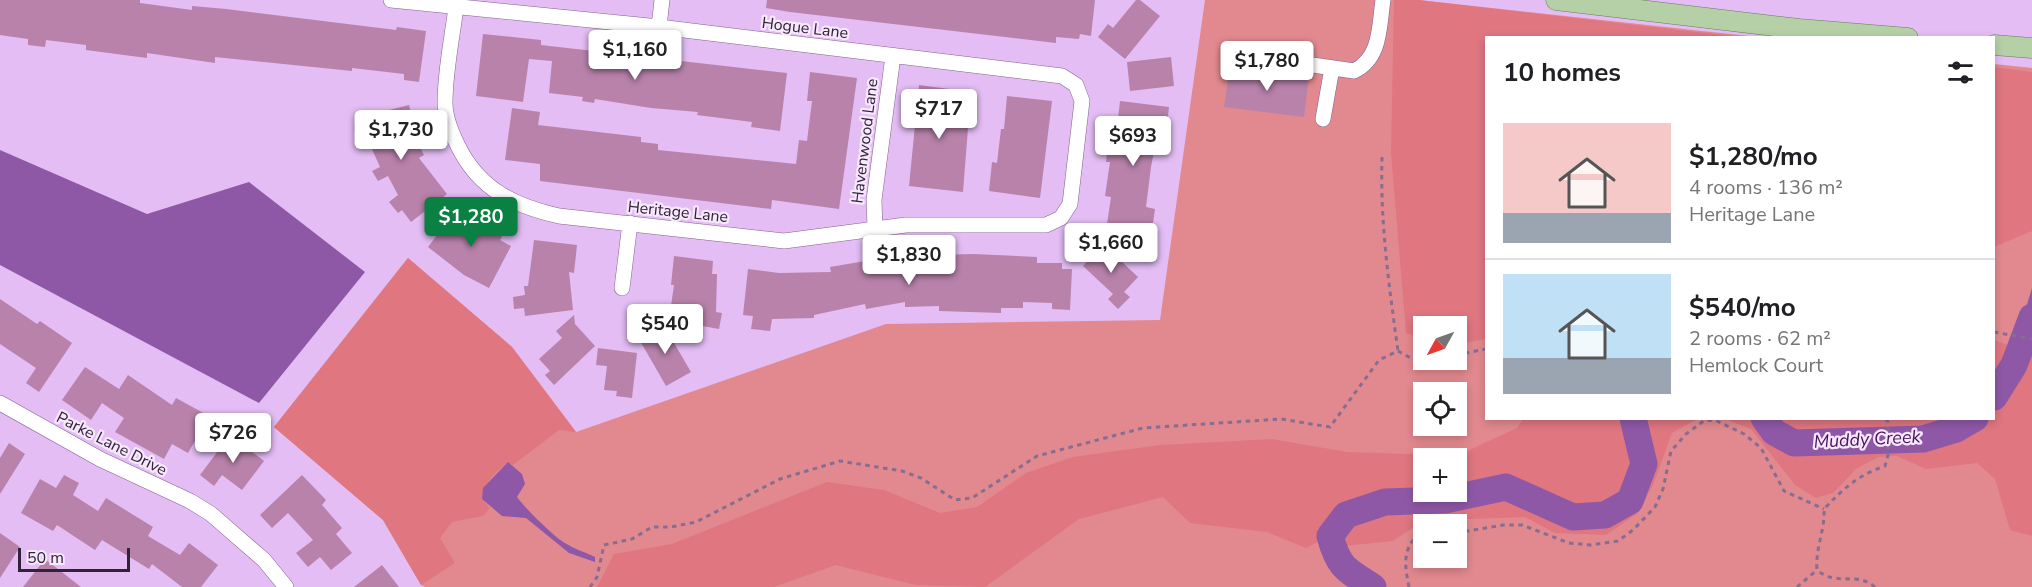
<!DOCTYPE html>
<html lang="en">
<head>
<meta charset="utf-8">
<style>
  :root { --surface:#fff; --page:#f6f6f6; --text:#202124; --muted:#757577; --line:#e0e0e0; --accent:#0b8043 }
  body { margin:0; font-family:"Nunito Sans",sans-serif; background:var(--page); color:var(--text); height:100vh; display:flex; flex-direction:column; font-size:22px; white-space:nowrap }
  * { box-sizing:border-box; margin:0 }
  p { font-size:20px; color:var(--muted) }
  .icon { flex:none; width:33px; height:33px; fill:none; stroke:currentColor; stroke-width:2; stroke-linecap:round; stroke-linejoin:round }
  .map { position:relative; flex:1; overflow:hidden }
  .sheet { position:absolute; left:1485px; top:36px; width:510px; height:384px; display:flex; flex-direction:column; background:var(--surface); border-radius:0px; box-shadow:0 3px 9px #0003 }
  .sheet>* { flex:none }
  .needle { width:39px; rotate:230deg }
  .controls { position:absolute; left:1413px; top:316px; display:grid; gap:12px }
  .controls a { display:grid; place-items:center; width:54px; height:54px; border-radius:0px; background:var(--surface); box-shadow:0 3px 9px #0003; font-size:30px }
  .scale { position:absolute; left:18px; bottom:15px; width:112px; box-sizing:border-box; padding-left:6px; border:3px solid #312237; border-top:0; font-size:16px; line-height:21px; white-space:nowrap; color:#312237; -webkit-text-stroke:4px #f7e8fe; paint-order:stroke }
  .price { position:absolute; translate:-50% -51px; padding:0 14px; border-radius:6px; background:#fff; color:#222; font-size:20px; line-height:39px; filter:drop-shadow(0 2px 3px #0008) }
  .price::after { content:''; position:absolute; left:50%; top:36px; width:18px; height:14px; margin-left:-9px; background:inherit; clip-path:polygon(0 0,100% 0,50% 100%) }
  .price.active { background:var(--accent); color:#fff }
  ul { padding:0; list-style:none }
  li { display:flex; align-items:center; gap:18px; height:150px; padding:0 18px }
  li+li { border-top:2px solid var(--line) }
  li span { display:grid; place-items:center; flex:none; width:168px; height:120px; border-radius:0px; color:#555 }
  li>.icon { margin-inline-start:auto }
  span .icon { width:72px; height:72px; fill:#fffc; stroke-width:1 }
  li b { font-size:26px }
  h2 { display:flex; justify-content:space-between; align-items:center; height:72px; padding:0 18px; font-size:26px }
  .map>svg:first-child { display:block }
</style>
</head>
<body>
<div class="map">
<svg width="2032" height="587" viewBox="0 0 2032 587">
  <rect width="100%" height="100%" fill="#e3bdf4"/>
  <path fill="#e2898f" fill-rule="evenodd" d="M 1205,0 L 1419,0 L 1757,37 L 1486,38 L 1486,418 L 1994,418 L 1994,64 L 2032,68 L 2032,587 L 425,587 L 421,585 L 383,520 L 274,427 L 408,258 L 512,347 L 576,432 L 886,324 L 1160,320 ZM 1424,327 L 1456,327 L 1456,360 L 1424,360 ZM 1424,393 L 1456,393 L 1456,426 L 1424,426 ZM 1424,459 L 1456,459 L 1456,492 L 1424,492 ZM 1424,525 L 1456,525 L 1456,558 L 1424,558 Z"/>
  <path fill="#df7680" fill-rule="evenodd" d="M 1394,0 L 1418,0 L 1740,37 L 1486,38 L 1486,339 L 1457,344 L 1456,327 L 1424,327 L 1423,338 L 1406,333 L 1391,153 Z
    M 1994,67 L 2032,72 L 2032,231 L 1994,247 Z
    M 408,258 L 512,347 L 576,432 L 559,430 L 513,465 L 507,463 C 495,473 484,482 482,499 L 490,508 L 483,516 L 452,522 L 440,538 L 455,563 L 421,585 L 383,520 L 274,427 Z
    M 1994,340 L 2013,347 L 2009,363 L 2022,367 L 2032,345 L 2032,536 L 2010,530 L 1995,479 L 1977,463 L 1926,469 L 1897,456 L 1879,457 L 1857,468 L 1833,493 L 1816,498 L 1795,485 L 1751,429 L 1725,419 L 1994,418 Z
    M 1523,419 L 1697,419 L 1672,433 L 1653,485 L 1638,513 L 1606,535 L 1555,533 L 1525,517 L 1442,520 L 1417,525 L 1393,541 L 1344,546 L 1341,538 L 1330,536 L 1306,548 L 1267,532 L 1190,523 L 1163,497 L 1079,519 L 985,587 L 916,585 L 836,565 L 774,587 L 597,587 L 614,554 L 672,544 L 827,482 L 884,490 L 940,513 L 977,507 L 1026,473 L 1073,457 L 1160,445 L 1272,439 L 1347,452 L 1405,454 L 1469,450 L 1517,428 ZM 1424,459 L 1456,459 L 1456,492 L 1424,492 Z"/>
  <path fill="#8f58a7" d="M 0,150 L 147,214 L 249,182 L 365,272 L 259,403 L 0,265 Z
    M 2032,288 L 2032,341 L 2021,367 L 2009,363 Z
    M 508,462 L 522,474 L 525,484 L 517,497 C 525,508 553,536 565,543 C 574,549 585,552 595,557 L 595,562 L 569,553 L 526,518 L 502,516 L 482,499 L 483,488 Z
    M 1330,536 L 1341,538 L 1352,567 L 1369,575 L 1385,587 C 1343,587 1334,581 1321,541 Z"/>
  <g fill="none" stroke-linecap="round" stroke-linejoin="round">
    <path stroke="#8f58a7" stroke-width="27" d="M 1994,397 L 2014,365 L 2032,317
      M 1764,418 L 1774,432 L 1794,443 L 1923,439 L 1956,429 L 1975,418
      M 1373,587 C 1345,569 1339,568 1330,536 L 1346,515 L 1385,502 L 1445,500 L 1506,487 L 1573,517 L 1605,515 L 1630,501 L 1644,464 L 1633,418"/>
  </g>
  <path fill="#b882ab" d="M 0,0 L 140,0 L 140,3 L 192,10 L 192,6 L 226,9 L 396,30 L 397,27 L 426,31 L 419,82 L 404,80 L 404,74 L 352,68 L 352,71 L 215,57 L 215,63 L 147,53 L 147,58 L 86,50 L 86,45 L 46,40 L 45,47 L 28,45 L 28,39 L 0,35 Z
    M 767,0 L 1095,0 L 1091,36 L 1080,34 L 1079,39 L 1056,37 L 1056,43 L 790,12 L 766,8 Z
    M 1136,0 L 1140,0 L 1160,16 L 1125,59 L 1098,37 L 1108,24 L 1113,28 Z
    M 483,34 L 541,40 L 541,45 L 787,73 L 780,131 L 751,127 L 752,122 L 697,115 L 698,112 L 651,108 L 595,99 L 594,103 L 582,101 L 583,97 L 549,93 L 552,61 L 529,59 L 523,102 L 476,96 Z
    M 1171,57 L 1174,86 L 1130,91 L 1127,62 Z
    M 1230,66 L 1309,76 L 1304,117 L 1224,107 Z
    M 810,72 L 857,78 L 839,209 L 772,200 L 771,209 L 540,181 L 540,164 L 505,160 L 512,108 L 540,112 L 538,125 L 641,137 L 641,142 L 658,144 L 658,150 L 796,164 L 799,140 L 807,141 L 812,101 L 807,101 Z
    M 919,85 L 965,91 L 961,127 L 968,128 L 963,192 L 909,186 Z
    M 1007,96 L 1052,101 L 1040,198 L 989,191 L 992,162 L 997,163 L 1001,129 L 1004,129 Z
    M 1120,101 L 1169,107 L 1166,136 L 1157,135 L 1151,167 L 1146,207 L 1155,209 L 1151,237 L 1106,231 L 1111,197 L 1105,196 L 1110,162 L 1106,162 L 1108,145 L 1115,146 Z
    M 409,105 L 416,133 L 413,134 L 424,155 L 419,158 L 447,194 L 411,222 L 402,210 L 398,213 L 389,202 L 398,195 L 388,176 L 378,181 L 372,171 L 380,167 L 366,136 L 357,138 L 354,127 L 367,124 L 365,116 Z
    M 458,208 L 481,226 L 502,237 L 500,240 L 511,246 L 489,288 L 464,275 L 428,247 Z
    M 534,240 L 577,245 L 574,273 L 569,272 L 573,310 L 525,316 L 524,308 L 514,309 L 513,297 L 525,295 L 524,286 L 528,286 Z
    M 1103,244 L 1138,277 L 1124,292 L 1130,297 L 1118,309 L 1108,299 L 1113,294 L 1083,266 Z
    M 974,254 L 1037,257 L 1037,263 L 1062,263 L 1062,269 L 1072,269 L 1070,310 L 1052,309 L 1052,303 L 1023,302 L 1023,308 L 1001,308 L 1001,313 L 939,311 L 939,306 L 905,307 L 905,302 L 866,309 L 865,304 L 814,315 L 814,318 L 772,319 L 770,331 L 751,329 L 753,316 L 743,315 L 748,269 L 779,273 L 831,272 L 830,267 L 895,256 Z
    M 674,256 L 713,261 L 712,274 L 717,274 L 716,312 L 722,313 L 719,329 L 669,320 L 674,285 L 671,285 Z
    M 0,299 L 37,324 L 40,321 L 72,343 L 39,392 L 26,383 L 36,368 L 0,344 Z
    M 574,315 L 575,324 L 595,346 L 554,385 L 545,375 L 550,371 L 539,359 L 562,338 L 556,331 Z
    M 663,324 L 691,372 L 666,386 L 639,339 Z
    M 598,348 L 637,353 L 632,398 L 616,396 L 617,391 L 604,390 L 607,366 L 596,365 Z
    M 85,367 L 119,389 L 128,375 L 172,405 L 176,398 L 209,416 L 188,453 L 172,444 L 164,459 L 115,432 L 124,418 L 102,403 L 91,420 L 62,400 Z
    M 230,435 L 264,461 L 242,490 L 222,475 L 214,486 L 200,475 Z
    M 9,443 L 25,454 L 0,494 L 0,458 Z
    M 64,475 L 79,483 L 73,495 L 98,511 L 106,498 L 153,527 L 148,536 L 180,555 L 189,543 L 218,565 L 201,587 L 182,587 L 152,564 L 149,569 L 102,540 L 95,550 L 57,525 L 53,531 L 21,513 L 40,479 L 56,488 Z
    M 302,475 L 326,500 L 322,505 L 342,528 L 336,534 L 352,553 L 331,570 L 320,557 L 308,567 L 296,553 L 313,540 L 288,513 L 272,528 L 260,515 Z
    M 0,533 L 20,547 L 0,578 Z
    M 45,559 L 81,587 L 23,587 Z
    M 382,565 L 399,587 L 354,587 Z"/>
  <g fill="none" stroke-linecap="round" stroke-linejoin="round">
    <defs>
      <path id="minor" d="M 391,0 L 659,27 L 1062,76 L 1076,85 L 1082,101 L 1070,204 L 1061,218 L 1046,225 L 906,225 L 784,241 L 559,216 C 514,206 479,189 458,146 C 452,134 445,118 445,103 C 445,71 452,39 456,7
        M 659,27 L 662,0
        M 1244,55 L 1354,71 C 1381,58 1379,27 1383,0
        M 1323,119 L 1332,68
        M 875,229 L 874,200 L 893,56
        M 622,288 L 630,223
        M 0,403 L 100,459 L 190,501 L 211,514 L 264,560 L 286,587"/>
      <path id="major" d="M 1556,0 L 1799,29 L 1908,38
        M 1994,45 L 2032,48"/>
    </defs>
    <use href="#minor" stroke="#846193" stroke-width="16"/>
    <use href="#major" stroke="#667e58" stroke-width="21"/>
    <path stroke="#876d92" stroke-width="3" stroke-dasharray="4.5 4.5" stroke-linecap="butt" d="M 1382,157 C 1380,222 1389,286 1398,351
      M 1994,332 L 2032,339
      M 1456,355 L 1486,349
      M 1456,533 L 1503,525 L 1522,525 L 1569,543 L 1590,545 L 1618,541 L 1633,530 L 1655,507 L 1663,489 L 1671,451 L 1686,434 L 1705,420 L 1717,421 L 1744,434 L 1761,448 L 1784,491 L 1824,509
      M 590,587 L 597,577 L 604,545 L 632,539 L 652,527 L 671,527 L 696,522 L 780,479 L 840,461 L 902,471 L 921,478 L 955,500 L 972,498 L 1037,456 L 1143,428 L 1281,419 L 1330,427 L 1379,360 L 1398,351 L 1418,362 L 1431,360
      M 1409,587 C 1404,562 1402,547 1424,529
      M 1797,587 L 1817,570
      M 1875,587 C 1857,571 1837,587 1817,570 C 1815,549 1825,531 1824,509 C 1843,489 1858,475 1885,466 L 1888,455 L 1888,422 L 1885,418"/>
    <use href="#minor" stroke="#fff" stroke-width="15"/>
    <use href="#major" stroke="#b5d0a6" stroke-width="20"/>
  </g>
  <g text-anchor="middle" stroke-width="4.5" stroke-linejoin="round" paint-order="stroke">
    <g font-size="16" fill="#312237" stroke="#f7e8fe">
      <text transform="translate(805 27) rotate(7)" y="6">Hogue Lane</text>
      <text transform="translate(864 141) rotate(-83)" y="6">Havenwood Lane</text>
      <text transform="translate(678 211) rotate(6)" y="6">Heritage Lane</text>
      <text transform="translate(112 443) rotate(27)" y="6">Parke Lane Drive</text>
    </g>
    <g font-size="18" font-style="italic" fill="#48125c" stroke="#f7e8fe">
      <text transform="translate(1867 439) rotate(-3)" y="6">Muddy Creek</text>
    </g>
  </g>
</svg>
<div class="controls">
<a><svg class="needle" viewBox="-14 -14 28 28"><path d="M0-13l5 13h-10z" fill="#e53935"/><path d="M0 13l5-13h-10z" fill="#757577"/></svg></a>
<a><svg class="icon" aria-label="locate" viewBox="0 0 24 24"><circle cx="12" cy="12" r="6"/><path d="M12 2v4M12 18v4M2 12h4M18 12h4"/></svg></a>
<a>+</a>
<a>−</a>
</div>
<div class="scale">50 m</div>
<b class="price" style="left:635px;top:81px">$1,160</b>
<b class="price" style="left:1267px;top:92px">$1,780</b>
<b class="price" style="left:939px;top:140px">$717</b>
<b class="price" style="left:401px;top:161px">$1,730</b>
<b class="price" style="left:1133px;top:167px">$693</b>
<b class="price active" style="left:471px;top:248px">$1,280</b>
<b class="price" style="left:1111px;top:274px">$1,660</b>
<b class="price" style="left:909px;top:286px">$1,830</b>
<b class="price" style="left:665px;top:355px">$540</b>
<b class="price" style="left:233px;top:464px">$726</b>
<section class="sheet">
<h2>10 homes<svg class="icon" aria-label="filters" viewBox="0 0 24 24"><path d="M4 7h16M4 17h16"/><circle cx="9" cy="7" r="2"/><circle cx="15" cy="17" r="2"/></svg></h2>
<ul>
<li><span style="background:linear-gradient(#f6c9c9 75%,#9aa5b1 0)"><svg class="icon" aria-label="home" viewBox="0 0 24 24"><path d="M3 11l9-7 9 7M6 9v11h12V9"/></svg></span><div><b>$1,280/mo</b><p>4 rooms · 136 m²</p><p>Heritage Lane</p></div></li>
<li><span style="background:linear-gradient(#bfe0f5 70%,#9aa5b1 0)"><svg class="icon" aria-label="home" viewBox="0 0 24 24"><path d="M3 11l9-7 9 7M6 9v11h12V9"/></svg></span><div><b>$540/mo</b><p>2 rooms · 62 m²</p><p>Hemlock Court</p></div></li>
</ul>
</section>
</div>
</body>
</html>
